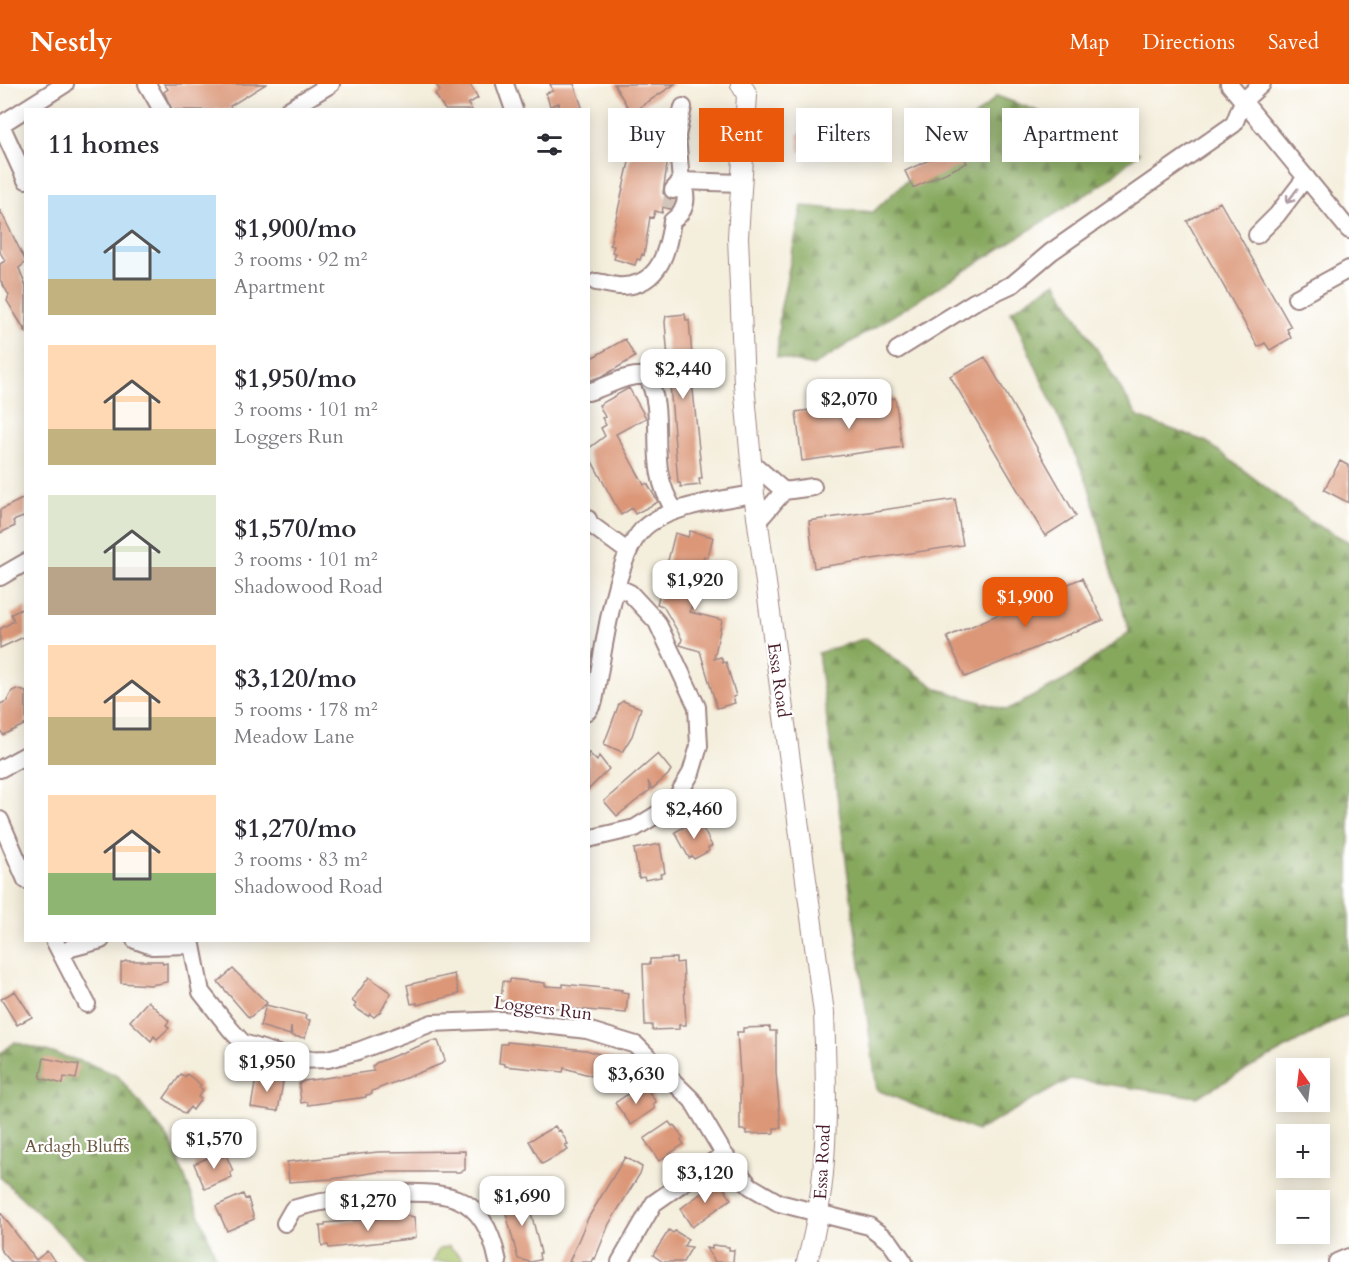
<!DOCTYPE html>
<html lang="en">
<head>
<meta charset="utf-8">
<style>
  :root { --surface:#fff; --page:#f2f2f3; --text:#2b2b33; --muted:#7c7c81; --accent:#ea580c }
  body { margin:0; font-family:Cardo,serif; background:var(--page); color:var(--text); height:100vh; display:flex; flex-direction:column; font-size:22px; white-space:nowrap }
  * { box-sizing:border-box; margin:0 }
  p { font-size:20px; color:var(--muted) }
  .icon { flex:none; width:33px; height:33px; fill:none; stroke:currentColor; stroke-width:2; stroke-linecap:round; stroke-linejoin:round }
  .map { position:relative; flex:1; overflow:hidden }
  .details { position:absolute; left:24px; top:24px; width:566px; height:834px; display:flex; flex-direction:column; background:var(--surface); border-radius:0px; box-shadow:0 3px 15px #0003 }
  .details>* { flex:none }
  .banner { position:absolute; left:608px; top:24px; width:570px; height:54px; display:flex; gap:12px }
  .needle { width:39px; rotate:346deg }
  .controls { position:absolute; left:1276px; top:974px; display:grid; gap:12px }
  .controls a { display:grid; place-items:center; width:54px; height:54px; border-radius:0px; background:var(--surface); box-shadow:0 3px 15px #0003; font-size:30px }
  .price { position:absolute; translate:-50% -51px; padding:0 14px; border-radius:12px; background:#fff; color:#222; font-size:20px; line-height:39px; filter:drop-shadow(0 2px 3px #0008) }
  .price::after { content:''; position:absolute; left:50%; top:36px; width:18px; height:14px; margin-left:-9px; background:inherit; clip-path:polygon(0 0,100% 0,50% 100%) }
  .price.on { background:var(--accent); color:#fff }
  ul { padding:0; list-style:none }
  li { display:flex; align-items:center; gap:18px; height:150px; padding:0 24px }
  li span { display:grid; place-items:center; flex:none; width:168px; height:120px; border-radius:0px; color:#555 }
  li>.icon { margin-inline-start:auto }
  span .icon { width:72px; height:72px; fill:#fffc; stroke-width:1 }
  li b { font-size:26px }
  h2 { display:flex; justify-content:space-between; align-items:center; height:72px; padding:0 24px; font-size:26px }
  .pill { padding:0 21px; border-radius:0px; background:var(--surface); box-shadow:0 3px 15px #0003; font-size:21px; line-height:54px }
  .pill.on { background:var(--accent); color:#fff }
  header { display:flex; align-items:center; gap:36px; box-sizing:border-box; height:84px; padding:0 30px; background:var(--accent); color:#fff }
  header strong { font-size:28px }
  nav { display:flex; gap:33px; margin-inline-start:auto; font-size:21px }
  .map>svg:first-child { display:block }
</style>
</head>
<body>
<header>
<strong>Nestly</strong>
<nav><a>Map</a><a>Directions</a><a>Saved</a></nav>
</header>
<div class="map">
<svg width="1349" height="1178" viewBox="0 0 1349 1178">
  <defs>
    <pattern id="forest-firs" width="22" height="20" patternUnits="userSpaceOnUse" patternTransform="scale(1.5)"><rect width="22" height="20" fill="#86a85d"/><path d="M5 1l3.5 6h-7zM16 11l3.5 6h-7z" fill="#70884d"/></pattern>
    <pattern id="park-tufts" width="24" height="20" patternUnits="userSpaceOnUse" patternTransform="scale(1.5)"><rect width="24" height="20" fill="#a8c269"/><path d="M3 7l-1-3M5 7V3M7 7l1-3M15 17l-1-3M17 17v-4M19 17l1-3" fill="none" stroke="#92a65b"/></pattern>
  </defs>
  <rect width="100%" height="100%" fill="#fff"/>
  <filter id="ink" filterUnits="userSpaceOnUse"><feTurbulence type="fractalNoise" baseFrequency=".0167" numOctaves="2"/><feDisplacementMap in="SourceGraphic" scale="12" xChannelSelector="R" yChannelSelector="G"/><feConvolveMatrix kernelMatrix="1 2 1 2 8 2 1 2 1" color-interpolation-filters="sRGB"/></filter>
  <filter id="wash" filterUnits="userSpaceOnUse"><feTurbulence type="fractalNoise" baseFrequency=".008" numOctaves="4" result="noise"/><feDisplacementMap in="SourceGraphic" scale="24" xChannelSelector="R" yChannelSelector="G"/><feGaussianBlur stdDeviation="1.35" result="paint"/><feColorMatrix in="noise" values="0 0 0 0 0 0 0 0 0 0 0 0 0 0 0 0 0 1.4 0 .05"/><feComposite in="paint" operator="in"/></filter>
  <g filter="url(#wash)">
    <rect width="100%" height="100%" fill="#f4eedc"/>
    <path fill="url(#forest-firs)" stroke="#686444" stroke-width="1.5" d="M 997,12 L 1091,47 L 1139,69 L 1103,100 L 813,282 L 777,273 L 780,227 L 802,122 L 873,128 Z
      M 1056,198 L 1138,333 L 1207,358 L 1311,438 L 1349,458 L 1349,933 L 1346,931 L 1197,1013 L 1070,995 L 977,1047 L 877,1006 L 818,569 L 866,554 L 938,605 L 1007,626 L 1067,595 L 1129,548 L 1088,400 L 1011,227 Z
      M 15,958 L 87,979 L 118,992 L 171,1058 L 218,1178 L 90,1178 L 0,1093 L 0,970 Z"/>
    <path fill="url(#park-tufts)" stroke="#79704a" stroke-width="1.5" d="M 449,1162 L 462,1174 L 462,1178 L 432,1178 L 439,1165 Z"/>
    <g id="blocks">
      <path fill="#db9778" d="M 164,0 L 266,0 L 230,22 L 232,26 L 172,26 L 164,8 L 168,5 Z
        M 436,0 L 470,0 L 478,14 L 468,20 L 472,26 L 445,26 L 435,10 L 440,7 Z
        M 550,0 L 574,0 L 583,26 L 560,26 L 559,19 L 550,22 L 546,9 L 553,7 Z
        M 614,0 L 675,0 L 631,29 Z
        M 813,47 L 817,64 L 799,68 L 797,50 Z
        M 643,57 L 667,62 L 668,74 L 663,109 L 667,114 L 675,116 L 670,125 L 663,123 L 662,129 L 655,127 L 653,134 L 650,133 L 644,171 L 642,170 L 640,176 L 637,175 L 635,181 L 614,175 L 616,169 L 612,168 L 614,162 L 610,161 L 632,65 L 637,66 L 638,61 L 642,61 Z
        M 959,62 L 967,79 L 913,104 L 905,87 Z
        M 1220,118 L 1291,243 L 1287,245 L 1291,254 L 1270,266 L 1265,259 L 1258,263 L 1187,137 Z
        M 0,126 L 26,178 L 19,184 L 26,203 L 26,248 L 7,217 L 9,211 L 0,196 L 0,180 L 5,177 L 0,168 Z
        M 685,230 L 686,236 L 689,236 L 694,295 L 692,296 L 702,395 L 699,395 L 700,401 L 681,403 L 680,399 L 678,399 L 665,238 L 666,232 Z
        M 625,255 L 635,273 L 605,291 L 588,297 L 588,276 Z
        M 985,273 L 1076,432 L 1045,452 L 950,292 Z
        M 629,304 L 646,334 L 616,350 L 644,401 L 647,399 L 658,418 L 635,430 L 632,424 L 621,431 L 588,370 L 588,365 L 605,352 L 601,344 L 606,341 L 602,334 L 605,333 L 599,321 Z
        M 895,314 L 902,363 L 802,377 L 796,328 Z
        M 1340,377 L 1349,382 L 1349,419 L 1324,406 Z
        M 26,413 L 26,432 L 13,437 L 15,442 L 0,449 L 0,426 Z
        M 955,415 L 963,461 L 814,484 L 809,437 Z
        M 690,447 L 713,453 L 708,473 L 704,472 L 690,528 L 722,536 L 714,575 L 721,573 L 723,579 L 726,578 L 736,612 L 733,613 L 735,619 L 717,624 L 700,567 L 680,561 L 682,555 L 663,522 L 657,520 L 675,449 L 688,453 Z
        M 1082,494 L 1103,536 L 965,593 L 947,553 Z
        M 26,523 L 26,552 L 0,564 L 0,545 L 14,537 L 11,530 Z
        M 17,605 L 26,608 L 26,640 L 3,651 L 0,645 L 0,620 L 7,617 L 12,607 Z
        M 623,617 L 641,624 L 632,652 L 622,668 L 604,660 L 619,620 Z
        M 588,668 L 597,677 L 599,672 L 609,685 L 588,706 Z
        M 658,670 L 671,686 L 668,691 L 652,705 L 648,697 L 650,706 L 617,732 L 604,717 Z
        M 698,735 L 712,762 L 708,764 L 709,767 L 694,775 L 693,772 L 689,774 L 675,748 Z
        M 660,760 L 665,789 L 660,790 L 661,793 L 645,796 L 644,793 L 639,794 L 634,765 Z
        M 676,874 L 676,879 L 683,878 L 686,941 L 679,941 L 679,945 L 652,946 L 652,941 L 645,941 L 643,880 L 650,880 L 650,875 Z
        M 126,877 L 162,877 L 163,880 L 167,879 L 167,898 L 151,901 L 121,899 L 121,879 Z
        M 233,885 L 267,919 L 249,934 L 218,898 Z
        M 454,890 L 459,910 L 417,921 L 417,919 L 411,920 L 407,901 Z
        M 369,893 L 391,909 L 381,927 L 374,933 L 370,930 L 368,932 L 354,923 L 356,920 L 352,917 Z
        M 510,895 L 545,899 L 545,902 L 563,903 L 563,900 L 622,906 L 621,908 L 628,909 L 626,929 L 506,920 L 506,917 L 501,917 L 503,897 L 510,898 Z
        M 15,907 L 32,933 L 17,941 L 1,915 Z
        M 148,917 L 169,937 L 166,941 L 169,944 L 157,955 L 154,952 L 151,957 L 130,937 Z
        M 266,921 L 306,931 L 305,935 L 310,936 L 305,954 L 292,952 L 291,943 L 290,951 L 260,942 Z
        M 770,943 L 770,947 L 776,947 L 776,989 L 781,1044 L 774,1044 L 774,1049 L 746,1050 L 746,1046 L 740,1046 L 740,991 L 737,948 L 743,948 L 743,944 Z
        M 432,957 L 438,957 L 445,976 L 441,980 L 372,1007 L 372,1010 L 366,1011 L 366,1013 L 308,1021 L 307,1018 L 301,1019 L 299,1000 L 304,997 L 374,987 L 372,983 L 376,979 Z
        M 507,958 L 586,966 L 627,978 L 621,1000 L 564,984 L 563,988 L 505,982 L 505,980 L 499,979 L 501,960 L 507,960 Z
        M 44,974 L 79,981 L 76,995 L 64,993 L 63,1000 L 40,994 Z
        M 181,990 L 185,993 L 187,990 L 201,1001 L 199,1003 L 203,1006 L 198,1013 L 201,1015 L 193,1026 L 190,1023 L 185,1030 L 164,1014 Z
        M 261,991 L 278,994 L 277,997 L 283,998 L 278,1027 L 251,1023 L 256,994 L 261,995 Z
        M 640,1002 L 642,1005 L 646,1003 L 656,1018 L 653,1020 L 655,1024 L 631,1041 L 615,1019 Z
        M 669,1038 L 672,1042 L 674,1041 L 683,1054 L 681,1056 L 684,1060 L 659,1077 L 644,1055 Z
        M 555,1042 L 558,1047 L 560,1046 L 568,1060 L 565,1061 L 568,1066 L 542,1080 L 529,1057 Z
        M 465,1067 L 465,1086 L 459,1088 L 377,1088 L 332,1095 L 289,1098 L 287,1078 L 378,1068 Z
        M 221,1068 L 223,1073 L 226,1071 L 233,1087 L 230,1088 L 232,1093 L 205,1105 L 194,1080 Z
        M 625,1073 L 642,1083 L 641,1088 L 609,1140 L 595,1175 L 593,1174 L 591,1178 L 569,1178 L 588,1134 Z
        M 720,1098 L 731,1115 L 692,1143 L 680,1125 L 714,1100 Z
        M 524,1107 L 525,1113 L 527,1112 L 541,1169 L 539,1169 L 540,1176 L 530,1178 L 518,1175 L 503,1118 L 504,1112 Z
        M 243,1110 L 245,1115 L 248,1114 L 254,1135 L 227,1147 L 216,1122 Z
        M 0,1128 L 36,1176 L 47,1167 L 56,1178 L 11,1178 L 0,1165 Z
        M 409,1132 L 414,1133 L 416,1153 L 410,1155 L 329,1164 L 328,1161 L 322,1162 L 320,1142 L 325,1142 L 325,1139 Z
        M 669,1146 L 673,1149 L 675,1147 L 688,1155 L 684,1162 L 692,1163 L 683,1178 L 663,1178 L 653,1171 Z
        M 712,1161 L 729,1163 L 729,1166 L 734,1166 L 733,1178 L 715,1178 L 706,1164 L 712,1165 Z"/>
    </g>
  </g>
  <g filter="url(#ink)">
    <use href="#blocks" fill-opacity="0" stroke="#9f8684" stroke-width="1.5"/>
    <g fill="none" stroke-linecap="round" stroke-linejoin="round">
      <path stroke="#d2c5b9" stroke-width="16" stroke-dasharray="16 8" stroke-linecap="butt" d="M 670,124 L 673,106"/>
      <defs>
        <path id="minor" d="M 147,0 L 162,26
          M 505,0 L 514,26
          M 1229,0 L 1349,146
          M 683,23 L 677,52 L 681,97 L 741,99
          M 288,26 L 331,0
          M 0,41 L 65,0
          M 1,41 L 26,96
          M 648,47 L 677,52
          M 1257,151 L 1277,131 L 1306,93
          M 596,198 C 605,199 616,203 624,202 C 660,200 668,166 672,137 C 687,126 689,114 681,97 L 673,106
          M 1296,214 L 1349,185
          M 897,266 L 974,218 L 1013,200 L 1051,168 L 1234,40 L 1243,17 L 1262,0
          M 588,308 C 611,302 623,290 647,292 C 669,334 643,380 675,427
          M 751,378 L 784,407
          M 588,435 L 590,440 L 627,467
          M 758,437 L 784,407 L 813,403
          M 0,493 L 26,478
          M 588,627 L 594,617 C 603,574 613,477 642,446 C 663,423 724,415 754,410
          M 0,685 L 26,671
          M 0,736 L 26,796
          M 588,755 L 635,744 L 661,728 L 678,711 L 691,689 L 699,662 L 697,623 L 657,538 L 630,509 L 617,503
          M 54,856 L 87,920
          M 135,856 L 152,862 L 190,861
          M 191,856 L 201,908 L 231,946 L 243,959 L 298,976 L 328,975 L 358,967 L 432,939 L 503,936 L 587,946 L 636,961 L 692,1016 L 724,1070 L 750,1102 L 779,1119 L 869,1142 L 890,1158 L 904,1178
          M 62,871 L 71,864 L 101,856
          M 285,1139 L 293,1125 C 329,1114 422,1101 457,1115 C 483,1125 493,1153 498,1178
          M 620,1178 L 654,1119 L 724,1070
          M 1337,1178 L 1349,1173"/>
        <path id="major" d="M 741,0 L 747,11 L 738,153 L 744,300 L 754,410 L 824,929 C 827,1012 830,1098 807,1178"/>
      </defs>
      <use href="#minor" stroke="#9f8684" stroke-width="20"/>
      <use href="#major" stroke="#9f8684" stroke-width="22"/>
      <use href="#minor" stroke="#fff" stroke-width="16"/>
      <use href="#major" stroke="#fff" stroke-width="20"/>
    </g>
    <defs><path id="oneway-shaft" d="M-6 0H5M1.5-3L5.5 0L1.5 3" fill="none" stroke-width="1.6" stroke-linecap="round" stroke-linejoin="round" transform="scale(1.5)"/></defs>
    <use stroke="#ae9aa0" href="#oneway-shaft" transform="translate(1292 112) rotate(127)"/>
  </g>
  <g text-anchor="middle" stroke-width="4.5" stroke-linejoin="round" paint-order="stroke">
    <g font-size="18" fill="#4a1f2b" stroke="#fff">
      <text transform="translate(779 596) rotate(82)" y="6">Essa Road</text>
      <text transform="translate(543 924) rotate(7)" y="6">Loggers Run</text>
      <text transform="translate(822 1078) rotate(-87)" y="6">Essa Road</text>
    </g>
    <g font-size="18" fill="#6b5841" stroke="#fff">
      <text x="77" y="1068">Ardagh Bluffs</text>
    </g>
  </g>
</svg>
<div class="controls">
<a><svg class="needle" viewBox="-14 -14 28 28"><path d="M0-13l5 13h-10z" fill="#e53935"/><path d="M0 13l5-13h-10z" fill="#7c7c81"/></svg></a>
<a>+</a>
<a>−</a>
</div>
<b class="price" style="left:683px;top:316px">$2,440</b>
<b class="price" style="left:849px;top:346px">$2,070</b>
<b class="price" style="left:695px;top:527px">$1,920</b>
<b class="price on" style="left:1025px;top:544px">$1,900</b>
<b class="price" style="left:694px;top:756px">$2,460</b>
<b class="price" style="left:267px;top:1009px">$1,950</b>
<b class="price" style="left:636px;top:1021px">$3,630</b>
<b class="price" style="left:214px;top:1086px">$1,570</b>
<b class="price" style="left:705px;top:1120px">$3,120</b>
<b class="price" style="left:522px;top:1143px">$1,690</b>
<b class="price" style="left:368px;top:1148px">$1,270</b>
<div class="banner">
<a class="pill">Buy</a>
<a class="pill on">Rent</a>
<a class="pill">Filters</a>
<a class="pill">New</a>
<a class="pill">Apartment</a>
</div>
<section class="details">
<h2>11 homes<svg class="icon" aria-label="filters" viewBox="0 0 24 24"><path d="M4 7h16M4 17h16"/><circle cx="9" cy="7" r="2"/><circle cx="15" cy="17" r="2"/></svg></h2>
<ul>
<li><span style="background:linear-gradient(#bfe0f5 70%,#c2b280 0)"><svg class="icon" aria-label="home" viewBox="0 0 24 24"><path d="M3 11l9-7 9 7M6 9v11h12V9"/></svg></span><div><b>$1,900/mo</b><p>3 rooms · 92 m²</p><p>Apartment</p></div></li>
<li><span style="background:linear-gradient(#ffd9b3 70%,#c2b280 0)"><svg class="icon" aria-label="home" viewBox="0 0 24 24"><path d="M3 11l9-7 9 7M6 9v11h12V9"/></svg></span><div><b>$1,950/mo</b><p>3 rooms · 101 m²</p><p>Loggers Run</p></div></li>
<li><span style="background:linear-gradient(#dfe7d0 60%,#b9a48a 0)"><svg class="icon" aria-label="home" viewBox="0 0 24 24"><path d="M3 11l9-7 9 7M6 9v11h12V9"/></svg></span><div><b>$1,570/mo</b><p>3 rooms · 101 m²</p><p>Shadowood Road</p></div></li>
<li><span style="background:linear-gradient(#ffd9b3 60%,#c2b280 0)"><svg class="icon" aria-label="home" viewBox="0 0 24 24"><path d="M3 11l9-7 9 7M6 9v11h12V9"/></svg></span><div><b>$3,120/mo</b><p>5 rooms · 178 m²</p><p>Meadow Lane</p></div></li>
<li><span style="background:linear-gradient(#ffd9b3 65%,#8fb573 0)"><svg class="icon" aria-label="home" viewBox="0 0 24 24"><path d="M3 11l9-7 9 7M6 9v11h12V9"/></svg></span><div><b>$1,270/mo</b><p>3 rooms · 83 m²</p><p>Shadowood Road</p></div></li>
</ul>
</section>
</div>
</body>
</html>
